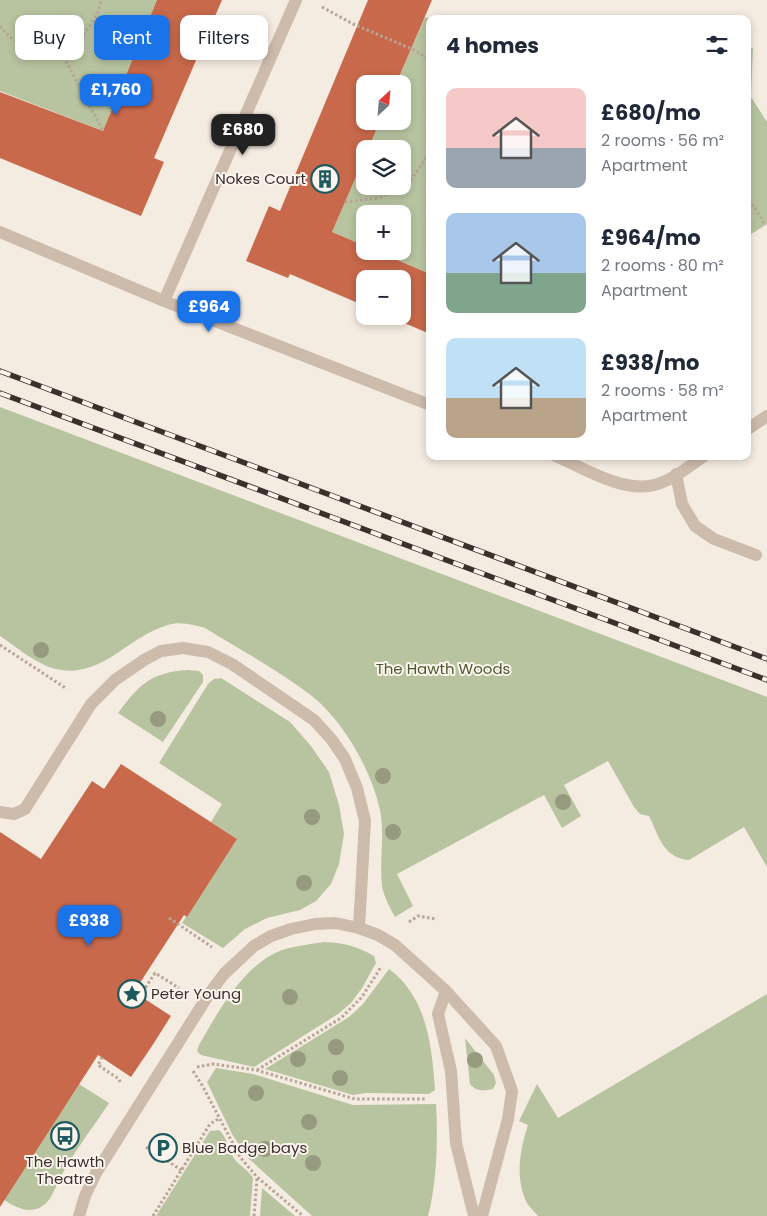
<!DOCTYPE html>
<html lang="en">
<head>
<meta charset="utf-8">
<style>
  :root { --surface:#fff; --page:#f2f2f3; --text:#1f2937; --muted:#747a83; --accent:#1a73e8 }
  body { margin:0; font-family:Poppins,sans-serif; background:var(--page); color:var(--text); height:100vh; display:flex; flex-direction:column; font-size:19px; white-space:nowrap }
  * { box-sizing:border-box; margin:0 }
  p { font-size:16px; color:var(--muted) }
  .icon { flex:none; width:28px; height:28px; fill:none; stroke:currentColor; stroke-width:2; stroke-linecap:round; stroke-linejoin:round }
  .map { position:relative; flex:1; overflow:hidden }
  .drawer { position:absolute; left:426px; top:15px; width:325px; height:445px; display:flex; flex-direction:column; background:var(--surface); border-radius:10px; box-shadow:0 2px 8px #0003 }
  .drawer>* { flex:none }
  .hud { position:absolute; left:15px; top:15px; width:336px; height:45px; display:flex; gap:10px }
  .needle { width:32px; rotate:26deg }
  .fabs { position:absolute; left:356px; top:75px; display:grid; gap:10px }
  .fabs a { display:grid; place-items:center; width:55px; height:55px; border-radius:10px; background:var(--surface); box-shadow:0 2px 8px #0003; font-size:25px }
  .price { position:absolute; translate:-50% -42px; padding:0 11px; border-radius:10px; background:var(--accent); color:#fff; font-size:16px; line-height:32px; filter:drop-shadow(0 1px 2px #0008) }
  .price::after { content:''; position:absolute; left:50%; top:30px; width:15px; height:11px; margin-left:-8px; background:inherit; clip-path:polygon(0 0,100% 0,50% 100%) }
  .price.selected { background:#222; color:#fff }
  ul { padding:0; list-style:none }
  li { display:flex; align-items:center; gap:15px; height:125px; padding:0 20px }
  li span { display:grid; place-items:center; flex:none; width:140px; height:100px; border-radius:10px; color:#555 }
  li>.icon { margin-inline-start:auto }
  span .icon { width:60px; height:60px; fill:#fffc; stroke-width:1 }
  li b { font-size:21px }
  h2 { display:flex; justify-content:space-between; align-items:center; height:60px; padding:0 20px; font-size:21px }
  .tag { padding:0 18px; border-radius:10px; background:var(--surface); box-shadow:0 2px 8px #0003; font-size:18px; line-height:45px }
  .tag.selected { background:var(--accent); color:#fff }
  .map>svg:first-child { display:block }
</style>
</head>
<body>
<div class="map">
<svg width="767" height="1216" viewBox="0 0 767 1216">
  <rect width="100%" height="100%" fill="#f4ebe1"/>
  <path fill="#b8c4a0" d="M 0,0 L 157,0 L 103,131 L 0,91 Z
    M 425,17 L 430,19 L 430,274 L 376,251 L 402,251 L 402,214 L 365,214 L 365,246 L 332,232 L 365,156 L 365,186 L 402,186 L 402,149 L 368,149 L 380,121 L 402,121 L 402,84 L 396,84 Z
    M 748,48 L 753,48 L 751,97 L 767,122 L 767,224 L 748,236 Z
    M 0,407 L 767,697 L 767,867 L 744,827 L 689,860 C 663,858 659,836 649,816 L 640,814 L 634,807 L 608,761 L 564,785 L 581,816 L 562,828 L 544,795 L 397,874 L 413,906 L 395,917 C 390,908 384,897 382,886 C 379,861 385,835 380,810 C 371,769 342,718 308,693 C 276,669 239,649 205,628 C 193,625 180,621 168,625 C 125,637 99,684 49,667 C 31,660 15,646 0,636 Z
    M 188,670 L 199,671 L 203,675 L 203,682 L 163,742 L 118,713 C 139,685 151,672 188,670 Z
    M 221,678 L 290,722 L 311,746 L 329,772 L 339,805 L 344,834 L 339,864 L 331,884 L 316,901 L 300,910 L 267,918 L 245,929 L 223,948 L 182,923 L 237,839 L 211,822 L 222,804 L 159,763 L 208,684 L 214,679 Z
    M 325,942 C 345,943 356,946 374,956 L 376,963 L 362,988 L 351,1003 L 338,1014 L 254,1067 L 201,1055 L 197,1051 L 199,1045 C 218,1012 244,964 282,950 C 296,946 310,944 325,942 Z
    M 389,969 C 427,997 432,1046 435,1090 L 429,1094 L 366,1093 L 353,1095 L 265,1069 L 349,1017 L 363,1004 Z
    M 767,994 L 767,1216 L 538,1216 C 534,1211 528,1206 526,1201 C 515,1177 520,1149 528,1125 L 519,1121 L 537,1084 L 558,1118 Z
    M 465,1038 L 494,1075 L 496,1083 L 493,1089 C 483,1091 477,1092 470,1084 Z
    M 216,1068 L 253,1074 L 353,1105 L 436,1104 C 438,1138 437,1183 428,1216 L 312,1216 L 248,1158 L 232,1134 L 207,1082 Z
    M 79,1084 L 109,1103 C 92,1129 72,1154 58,1182 C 54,1191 50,1202 41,1207 C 28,1214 15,1207 4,1200 Z
    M 219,1130 C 228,1138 228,1151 236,1161 C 242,1167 249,1171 253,1178 L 250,1216 L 156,1216 L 210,1131 Z
    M 262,1188 L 295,1216 L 260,1216 Z"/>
  <path fill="#c8694b" d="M 157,0 L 222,0 L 154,158 L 164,162 L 141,216 L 0,158 L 0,92 L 103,131 Z
    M 368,0 L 432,0 L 396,84 L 365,84 L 365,121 L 380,121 L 368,149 L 365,149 L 365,156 L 332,232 L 365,246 L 365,251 L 376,251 L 430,274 L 430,334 L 388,316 L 402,316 L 402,279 L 365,279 L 365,306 L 290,274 L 288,278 L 246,261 L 269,206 L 280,211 Z
    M 121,764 L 237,839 L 187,917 L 184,915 L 134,992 L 171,1016 L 152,1046 L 131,1077 L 98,1055 L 0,1207 L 0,832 L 41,859 L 92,781 L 104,789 Z"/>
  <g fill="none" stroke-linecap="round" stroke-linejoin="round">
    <path stroke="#b9a596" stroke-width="3" stroke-dasharray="2.5 2.5" stroke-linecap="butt" d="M 322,7 L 353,24 L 412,49 L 430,60
      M 0,26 C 31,69 92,50 101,0
      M 59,48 L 103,131
      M 402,185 L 411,180 L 430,152
      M 748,201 L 755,208 L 765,225
      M 345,202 L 380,198 L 400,186
      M 0,645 L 67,689
      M 169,918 L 212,947
      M 409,922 L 418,916 L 436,919
      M 140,996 L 155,973 L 179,988
      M 102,1057 L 98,1065 L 119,1079 L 120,1082
      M 197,1067 L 213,1064 L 256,1070 L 355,1099 L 426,1099
      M 257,1070 L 341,1018 L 362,997 L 381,967
      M 193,1071 L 202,1085 L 240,1157 L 257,1177 L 303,1216
      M 146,1147 L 181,1170
      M 153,1216 L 210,1124 L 220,1118
      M 254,1216 L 257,1178"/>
    <path stroke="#cdbbac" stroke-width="12" d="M 0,232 L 164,301 L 430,405
      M 164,301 L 296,0
      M 748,429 L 767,416
      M 556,456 C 583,468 624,493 654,485 C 672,481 689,466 704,456
      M 676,474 L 682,504 L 695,526 L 714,539 L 756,555
      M 0,812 L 14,814 L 25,809 L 91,704 L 115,680 L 144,660 L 161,651 L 183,648 L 208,652 L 232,664 L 314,720 L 332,740 L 345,759 L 357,788 L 365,821 L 359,928
      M 446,991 L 438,1014 L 451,1071 L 456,1143 L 474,1216
      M 79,1216 L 85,1196 L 96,1173 L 209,994 L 224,974 L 254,946 L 271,936 L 291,929 L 315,924 L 335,923 L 359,928 L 378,935 L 395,945 L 446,991 L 496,1046 L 512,1091 L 508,1119 L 482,1216"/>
    <defs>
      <path id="rail" d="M 0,371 L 767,659
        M 0,393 L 767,680"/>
    </defs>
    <use href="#rail" stroke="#3b302b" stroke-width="5.5"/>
    <use href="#rail" stroke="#fbf5ee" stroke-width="4" stroke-dasharray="11" stroke-linecap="butt"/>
  </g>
  <g fill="#969b7f">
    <circle cx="41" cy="650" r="8"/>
    <circle cx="158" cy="719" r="8"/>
    <circle cx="383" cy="776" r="8"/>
    <circle cx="563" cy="802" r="8"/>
    <circle cx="312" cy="817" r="8"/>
    <circle cx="393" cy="832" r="8"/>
    <circle cx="304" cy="883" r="8"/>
    <circle cx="290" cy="997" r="8"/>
    <circle cx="336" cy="1047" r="8"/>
    <circle cx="298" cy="1059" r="8"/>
    <circle cx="475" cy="1060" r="8"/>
    <circle cx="340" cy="1078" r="8"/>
    <circle cx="256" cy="1093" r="8"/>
    <circle cx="309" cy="1122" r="8"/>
    <circle cx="265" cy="1149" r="8"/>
    <circle cx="313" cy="1163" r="8"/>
  </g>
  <defs>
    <symbol id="building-ring" viewBox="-11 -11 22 22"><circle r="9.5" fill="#fbf5ee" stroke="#1f5a5e" stroke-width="1.5"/><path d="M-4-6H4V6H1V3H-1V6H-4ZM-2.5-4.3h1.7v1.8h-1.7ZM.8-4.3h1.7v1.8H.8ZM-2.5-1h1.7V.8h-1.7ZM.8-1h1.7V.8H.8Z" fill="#1f5a5e"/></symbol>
    <symbol id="sight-ring" viewBox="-11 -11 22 22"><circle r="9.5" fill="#fbf5ee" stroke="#1f5a5e" stroke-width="1.5"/><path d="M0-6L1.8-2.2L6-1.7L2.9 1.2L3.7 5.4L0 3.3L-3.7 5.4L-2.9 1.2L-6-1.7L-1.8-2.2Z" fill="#1f5a5e"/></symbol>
    <symbol id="bus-ring" viewBox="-11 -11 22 22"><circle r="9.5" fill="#fbf5ee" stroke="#1f5a5e" stroke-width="1.5"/><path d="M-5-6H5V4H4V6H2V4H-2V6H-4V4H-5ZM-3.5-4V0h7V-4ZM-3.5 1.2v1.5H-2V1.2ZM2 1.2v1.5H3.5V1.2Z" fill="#1f5a5e"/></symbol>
    <symbol id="parking-ring" viewBox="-11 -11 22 22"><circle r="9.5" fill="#fbf5ee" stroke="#1f5a5e" stroke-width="1.5"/><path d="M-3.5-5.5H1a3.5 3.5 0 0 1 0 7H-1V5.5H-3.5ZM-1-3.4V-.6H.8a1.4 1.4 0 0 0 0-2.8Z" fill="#1f5a5e"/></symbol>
  </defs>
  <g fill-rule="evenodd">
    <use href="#building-ring" x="309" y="163" width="32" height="32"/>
    <use href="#sight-ring" x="116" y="978" width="32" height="32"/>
    <use href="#bus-ring" x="49" y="1120" width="32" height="32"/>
    <use href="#parking-ring" x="147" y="1132" width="32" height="32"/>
  </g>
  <g text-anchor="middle" stroke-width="4" stroke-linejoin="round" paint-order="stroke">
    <g font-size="15" fill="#3b302b" stroke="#fbf5ee" text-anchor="start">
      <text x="306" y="184" text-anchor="end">Nokes Court</text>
      <text x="151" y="999">Peter Young</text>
      <text x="182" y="1153">Blue Badge bays</text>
      <text x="65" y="1167" text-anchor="middle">The Hawth<tspan x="65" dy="17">Theatre</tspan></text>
    </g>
    <g font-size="15" fill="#4a5a2e" stroke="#fbf5ee">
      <text x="443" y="674">The Hawth Woods</text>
    </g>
  </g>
</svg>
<div class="fabs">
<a><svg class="needle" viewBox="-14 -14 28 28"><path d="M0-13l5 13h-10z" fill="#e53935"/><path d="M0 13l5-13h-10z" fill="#747a83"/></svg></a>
<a><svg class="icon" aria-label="layers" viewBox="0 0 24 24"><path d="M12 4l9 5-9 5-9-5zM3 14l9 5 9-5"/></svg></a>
<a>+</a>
<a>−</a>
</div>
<b class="price" style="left:116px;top:116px">£1,760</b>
<b class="price selected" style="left:243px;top:156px">£680</b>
<b class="price" style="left:209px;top:333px">£964</b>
<b class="price" style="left:89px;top:947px">£938</b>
<div class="hud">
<a class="tag">Buy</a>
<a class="tag selected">Rent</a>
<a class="tag">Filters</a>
</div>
<section class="drawer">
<h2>4 homes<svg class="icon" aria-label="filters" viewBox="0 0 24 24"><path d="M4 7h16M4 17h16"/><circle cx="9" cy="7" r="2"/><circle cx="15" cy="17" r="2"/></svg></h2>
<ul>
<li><span style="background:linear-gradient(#f6c9c9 60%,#9aa5b1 0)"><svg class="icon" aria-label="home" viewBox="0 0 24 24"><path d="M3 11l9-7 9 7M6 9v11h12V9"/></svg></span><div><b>£680/mo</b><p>2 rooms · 56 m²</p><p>Apartment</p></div></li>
<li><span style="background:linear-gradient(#a9c7e8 60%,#7fa58c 0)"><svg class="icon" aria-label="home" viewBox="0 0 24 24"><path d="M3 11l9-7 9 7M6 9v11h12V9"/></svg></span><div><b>£964/mo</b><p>2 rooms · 80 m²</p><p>Apartment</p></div></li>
<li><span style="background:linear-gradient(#bfe0f5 60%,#b9a48a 0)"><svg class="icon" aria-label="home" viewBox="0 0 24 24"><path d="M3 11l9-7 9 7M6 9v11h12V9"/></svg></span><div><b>£938/mo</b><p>2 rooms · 58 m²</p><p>Apartment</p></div></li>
</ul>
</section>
</div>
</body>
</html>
